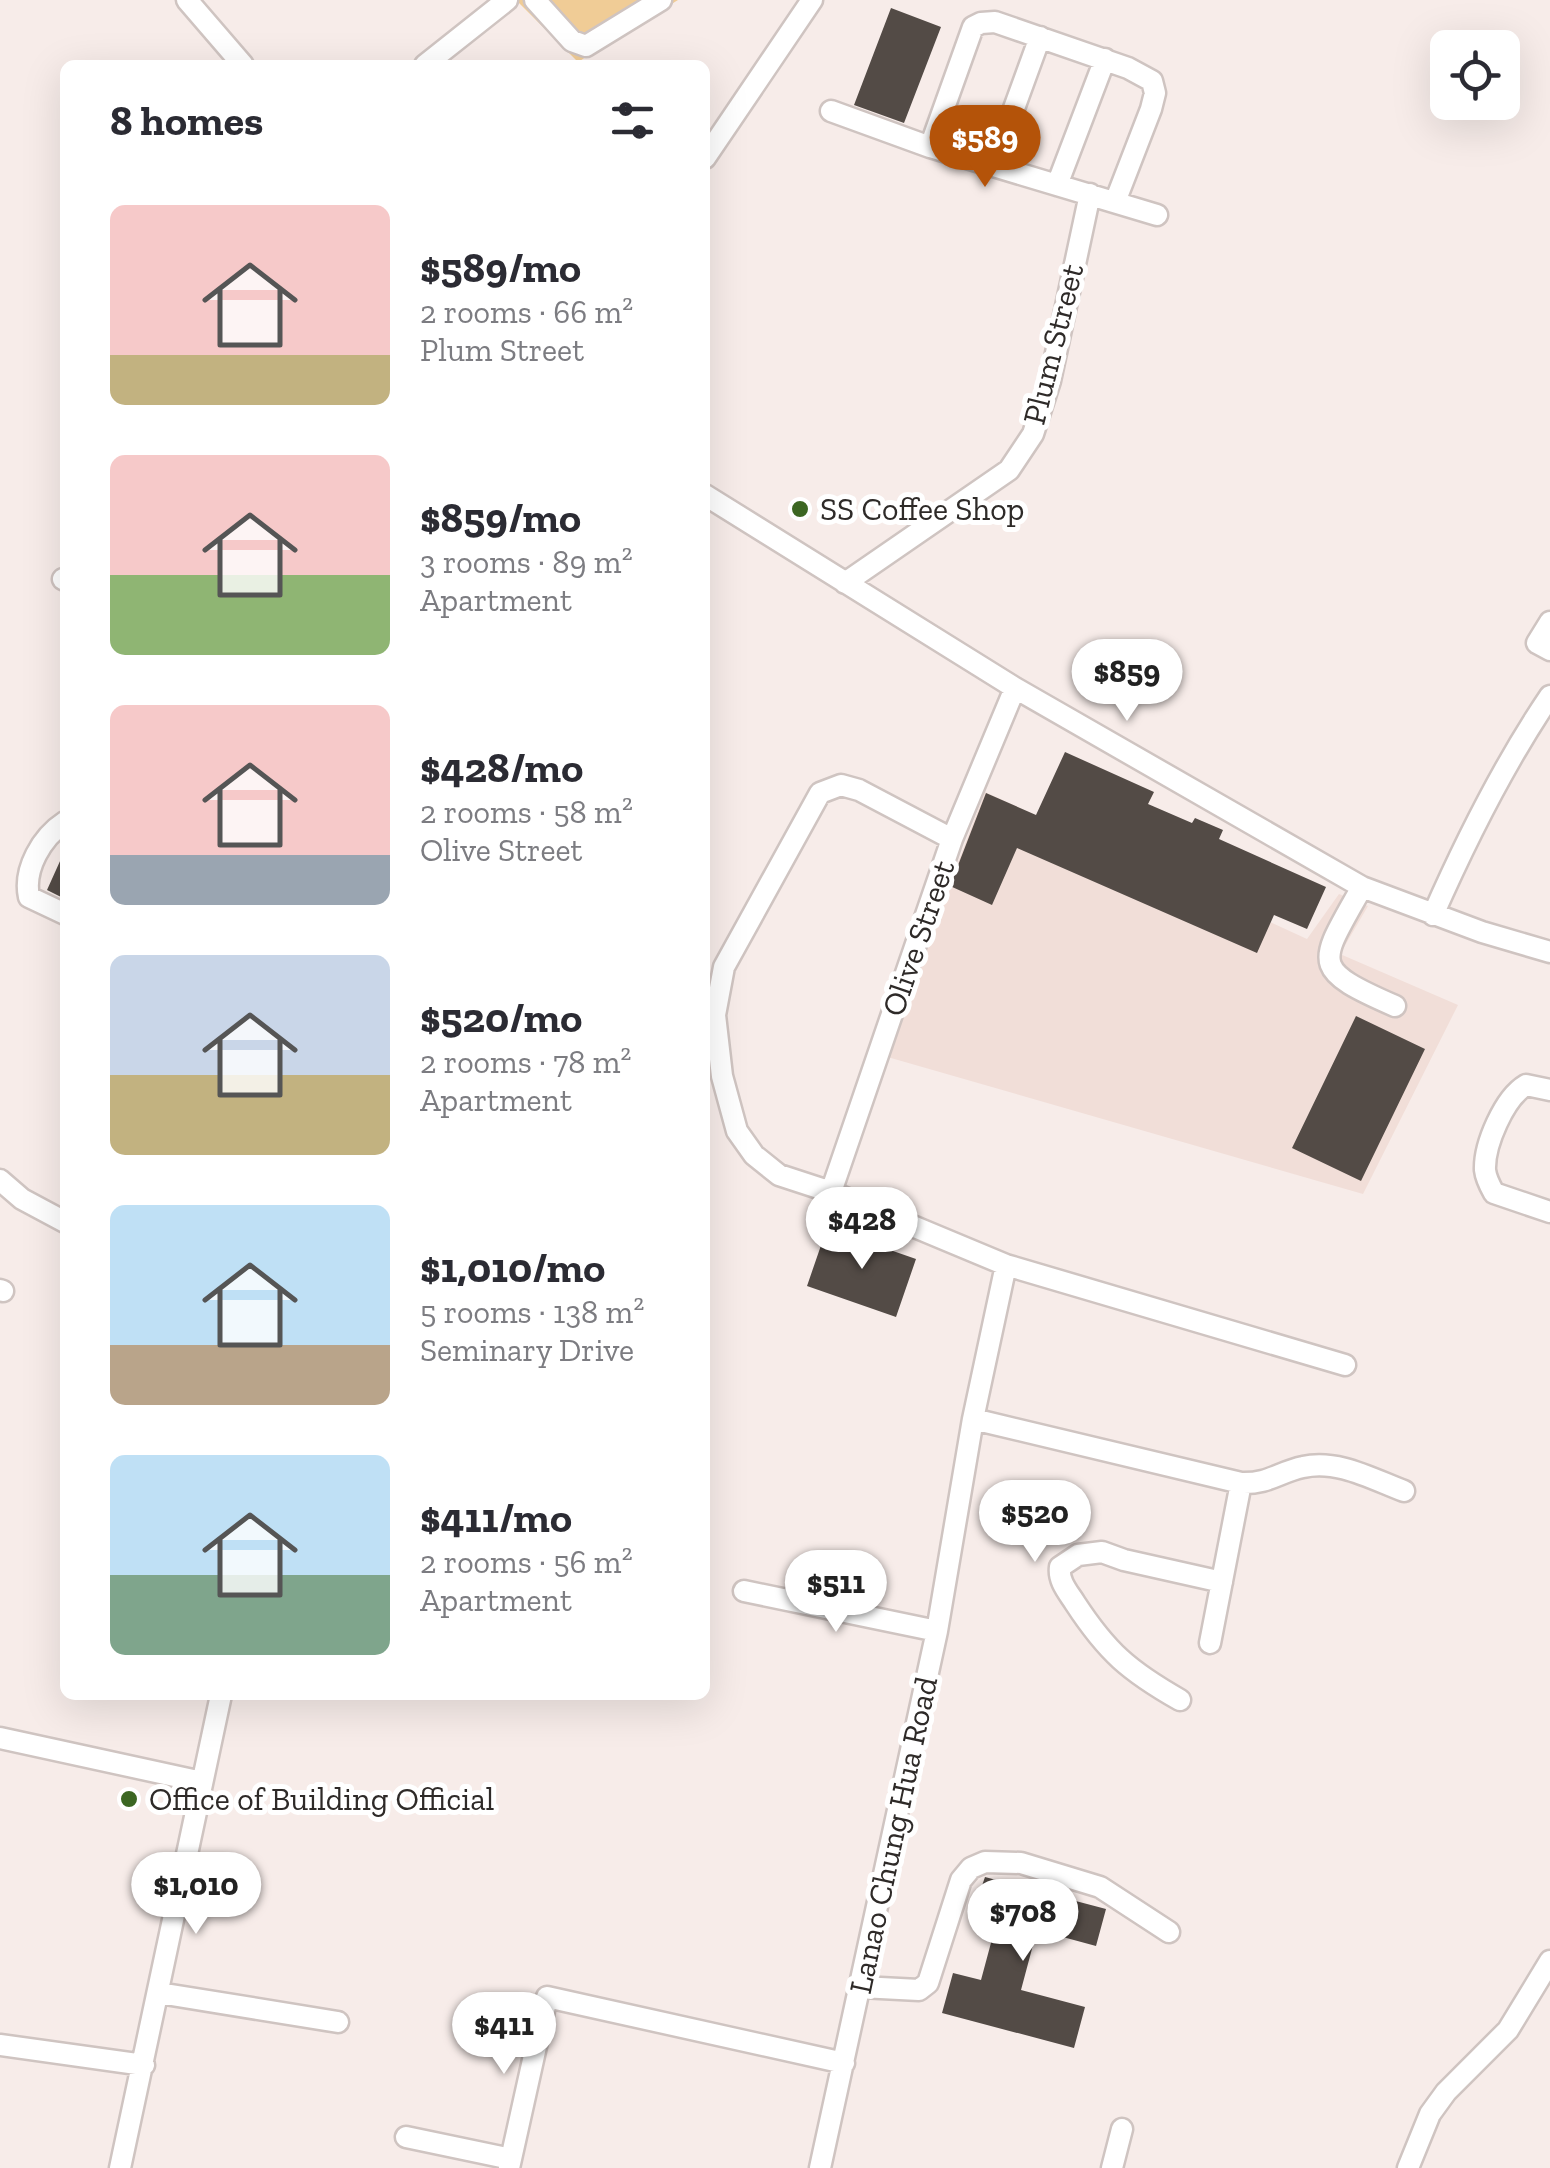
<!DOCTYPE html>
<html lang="en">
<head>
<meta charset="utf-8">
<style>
  :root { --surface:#fff; --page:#f7f7f7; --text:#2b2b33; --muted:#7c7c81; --accent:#b45309 }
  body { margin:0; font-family:"Zilla Slab",serif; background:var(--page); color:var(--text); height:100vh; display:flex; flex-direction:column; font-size:38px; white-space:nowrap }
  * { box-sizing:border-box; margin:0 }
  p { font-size:32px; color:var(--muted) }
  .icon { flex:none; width:55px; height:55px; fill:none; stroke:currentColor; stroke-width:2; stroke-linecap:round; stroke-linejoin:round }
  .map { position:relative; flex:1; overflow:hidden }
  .panel { position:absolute; left:60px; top:60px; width:650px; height:1640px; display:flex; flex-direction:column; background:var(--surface); border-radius:15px; box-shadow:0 10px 40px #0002 }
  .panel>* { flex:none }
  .buttons { position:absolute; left:1430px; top:30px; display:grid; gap:20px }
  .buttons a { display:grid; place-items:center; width:90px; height:90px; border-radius:15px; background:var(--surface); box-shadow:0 10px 40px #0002; font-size:50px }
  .price { position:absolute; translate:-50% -85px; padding:0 22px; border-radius:35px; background:#fff; color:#222; font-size:32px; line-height:65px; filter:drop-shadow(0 2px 5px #0008) }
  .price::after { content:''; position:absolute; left:50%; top:60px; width:30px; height:22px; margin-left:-15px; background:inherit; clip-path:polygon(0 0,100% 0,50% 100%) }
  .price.selected { background:var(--accent); color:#fff }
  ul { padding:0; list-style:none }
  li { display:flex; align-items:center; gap:30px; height:250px; padding:0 50px }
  li span { display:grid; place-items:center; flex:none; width:280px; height:200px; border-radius:15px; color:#555 }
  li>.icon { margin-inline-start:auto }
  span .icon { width:120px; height:120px; fill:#fffc; stroke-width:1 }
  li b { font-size:42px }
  h2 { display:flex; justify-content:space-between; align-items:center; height:120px; padding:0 50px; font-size:42px }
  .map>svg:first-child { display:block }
</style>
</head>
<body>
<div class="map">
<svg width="1550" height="2168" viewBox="0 0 1550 2168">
  <rect width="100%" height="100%" fill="#f7ece9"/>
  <path fill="#f1ded8" d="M 985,792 L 1307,939 L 1339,894 L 1368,906 L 1340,954 L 1458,1005 L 1363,1194 L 884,1056 Z"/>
  <path fill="#f0cc96" d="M 516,0 L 678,0 L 578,62 Z"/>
  <path fill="#534b46" d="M 891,8 L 941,27 L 904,123 L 854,105 Z
    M 1065,752 L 1154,792 L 1148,804 L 1192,823 L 1195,818 L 1223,830 L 1219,839 L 1326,887 L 1307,929 L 1274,915 L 1257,953 L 1017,848 L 992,905 L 950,886 L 986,793 L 1036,815 Z
    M 65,850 L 65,899 L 47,890 Z
    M 1356,1016 L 1425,1049 L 1361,1181 L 1292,1148 Z
    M 827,1228 L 916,1259 L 896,1317 L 807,1286 Z
    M 985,1877 L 1106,1909 L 1096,1946 L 1037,1930 L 1021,1990 L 1085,2007 L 1074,2048 L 942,2013 L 953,1973 L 981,1980 L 999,1913 L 975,1906 Z"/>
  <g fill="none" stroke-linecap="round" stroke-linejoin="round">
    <defs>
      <path id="minor" d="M 187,0 L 243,65
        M 535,0 L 572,41 L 586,46 L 661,0
        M 425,65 L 507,0
        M 831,111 L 930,147 L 1157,215
        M 930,147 L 973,27 L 981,23 L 995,22 L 1128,68 L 1152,81 L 1155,93 L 1151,109 L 1115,202
        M 705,158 L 812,0
        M 993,166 L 1040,37
        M 1057,185 L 1105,59
        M 705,495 L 1015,688 L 1362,887 L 1482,932 L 1550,952
        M 63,579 L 65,580
        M 845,583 L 1009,470 L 1033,434 L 1050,381 L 1090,194
        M 1550,622 L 1537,643 L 1550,650
        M 65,822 C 42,837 23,869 29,897 L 65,914
        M 952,839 L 859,790 L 841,785 L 820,793 L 724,967 L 715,1015 L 722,1076 L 737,1131 L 754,1155 L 779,1175 L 831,1192 L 1006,1265 L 1345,1365
        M 1362,887 C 1319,964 1308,968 1395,1006
        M 1433,915 C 1466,840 1504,764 1550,696
        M 1550,1090 L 1526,1085 C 1504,1098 1484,1145 1485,1170 C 1486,1179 1490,1186 1494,1193 L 1550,1212
        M 0,1180 L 22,1199 L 65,1222
        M 831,1192 L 952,839 L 1015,688
        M 0,1290 L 3,1291
        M 973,1419 L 1241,1483 C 1269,1484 1279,1472 1303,1467 C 1337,1459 1372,1479 1404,1491
        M 744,1591 L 937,1631
        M 1210,1643 L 1241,1483
        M 1180,1700 C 1129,1671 1107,1652 1075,1603 C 1068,1592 1058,1581 1060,1567 L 1078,1555 L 1102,1552 L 1124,1560 L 1222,1582
        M 0,1738 L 202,1782
        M 861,1987 L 919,1990 L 928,1983 L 961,1880 L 971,1868 L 985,1862 L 1021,1863 L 1100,1887 L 1169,1932
        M 159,1993 L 338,2022
        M 0,2045 L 144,2065
        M 406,2137 L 511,2159
        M 120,2168 L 221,1695
        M 509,2168 L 547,1997 L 844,2063
        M 820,2168 L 937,1631 L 973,1419 L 1006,1265
        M 1112,2168 L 1122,2129
        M 1408,2168 L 1430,2114 L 1446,2092 L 1508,2030 L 1550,1961"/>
    </defs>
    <use href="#minor" stroke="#cfc4c1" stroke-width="25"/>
    <use href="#minor" stroke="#fff" stroke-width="20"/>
  </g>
  <g fill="#3c6622" stroke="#fff" stroke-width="4">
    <circle cx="800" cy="509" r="10"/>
    <circle cx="129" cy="1799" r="10"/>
  </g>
  <g text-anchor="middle" stroke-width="10" stroke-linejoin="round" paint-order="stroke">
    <g font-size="32" fill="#2e2a28" stroke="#fff">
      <text transform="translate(1053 344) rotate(-76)" y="11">Plum Street</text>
      <text transform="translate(918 938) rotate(-71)" y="11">Olive Street</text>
      <text transform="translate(893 1835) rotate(-78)" y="11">Lanao Chung Hua Road</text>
    </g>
    <g font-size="32" fill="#2e2a28" stroke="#fff" text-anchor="start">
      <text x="820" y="520">SS Coffee Shop</text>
      <text x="149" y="1810">Office of Building Official</text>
    </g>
  </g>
</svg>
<div class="buttons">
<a><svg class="icon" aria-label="locate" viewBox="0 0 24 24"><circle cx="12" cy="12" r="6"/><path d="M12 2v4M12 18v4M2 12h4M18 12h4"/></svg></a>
</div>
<b class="price selected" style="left:985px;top:190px">$589</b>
<b class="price" style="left:1127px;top:724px">$859</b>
<b class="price" style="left:862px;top:1272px">$428</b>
<b class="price" style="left:1035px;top:1565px">$520</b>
<b class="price" style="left:836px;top:1635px">$511</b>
<b class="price" style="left:196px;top:1937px">$1,010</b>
<b class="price" style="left:1023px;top:1964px">$708</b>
<b class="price" style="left:504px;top:2077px">$411</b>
<section class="panel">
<h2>8 homes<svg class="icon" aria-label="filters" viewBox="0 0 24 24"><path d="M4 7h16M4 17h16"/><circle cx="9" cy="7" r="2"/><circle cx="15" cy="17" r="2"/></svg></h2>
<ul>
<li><span style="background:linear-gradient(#f6c9c9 75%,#c2b280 0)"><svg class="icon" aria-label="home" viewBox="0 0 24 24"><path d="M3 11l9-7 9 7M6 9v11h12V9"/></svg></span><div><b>$589/mo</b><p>2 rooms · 66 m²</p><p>Plum Street</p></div></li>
<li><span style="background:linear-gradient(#f6c9c9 60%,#8fb573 0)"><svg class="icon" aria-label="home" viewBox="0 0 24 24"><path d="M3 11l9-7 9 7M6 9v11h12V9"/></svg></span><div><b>$859/mo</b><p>3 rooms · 89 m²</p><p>Apartment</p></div></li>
<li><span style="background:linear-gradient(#f6c9c9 75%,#9aa5b1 0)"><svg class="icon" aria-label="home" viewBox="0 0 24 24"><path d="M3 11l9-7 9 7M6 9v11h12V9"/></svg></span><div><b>$428/mo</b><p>2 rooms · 58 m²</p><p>Olive Street</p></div></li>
<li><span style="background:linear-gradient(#c9d6e8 60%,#c2b280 0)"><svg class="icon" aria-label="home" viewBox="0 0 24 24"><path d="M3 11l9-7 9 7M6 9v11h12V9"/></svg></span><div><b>$520/mo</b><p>2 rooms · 78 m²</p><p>Apartment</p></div></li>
<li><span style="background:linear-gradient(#bfe0f5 70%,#b9a48a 0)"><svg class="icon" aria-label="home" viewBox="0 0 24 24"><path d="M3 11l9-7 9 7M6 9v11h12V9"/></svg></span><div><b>$1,010/mo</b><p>5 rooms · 138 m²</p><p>Seminary Drive</p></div></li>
<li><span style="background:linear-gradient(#bfe0f5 60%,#7fa58c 0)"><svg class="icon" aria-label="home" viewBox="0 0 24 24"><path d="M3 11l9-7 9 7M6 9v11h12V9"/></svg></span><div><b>$411/mo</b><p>2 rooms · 56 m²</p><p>Apartment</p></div></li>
</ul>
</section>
</div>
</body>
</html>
